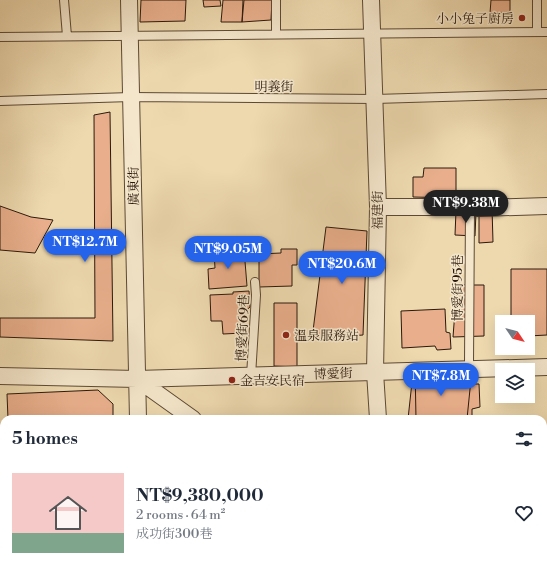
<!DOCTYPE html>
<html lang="en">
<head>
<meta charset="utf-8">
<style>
  :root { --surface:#fff; --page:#f6f6f7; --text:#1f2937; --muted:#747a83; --line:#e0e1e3; --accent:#2563eb }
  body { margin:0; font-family:"Libre Bodoni","Noto Serif TC",serif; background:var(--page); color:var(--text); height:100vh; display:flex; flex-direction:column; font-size:15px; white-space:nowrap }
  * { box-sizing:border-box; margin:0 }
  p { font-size:13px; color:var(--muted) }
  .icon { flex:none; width:22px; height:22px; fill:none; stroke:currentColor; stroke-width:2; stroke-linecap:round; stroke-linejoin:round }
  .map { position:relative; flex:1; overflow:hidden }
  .details { position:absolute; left:0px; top:415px; width:547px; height:156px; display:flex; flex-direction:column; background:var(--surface); border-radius:12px 12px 0 0; box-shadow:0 4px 16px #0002 }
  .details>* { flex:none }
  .needle { width:26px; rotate:125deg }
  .controls { position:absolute; left:495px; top:315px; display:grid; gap:8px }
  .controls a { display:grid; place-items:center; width:40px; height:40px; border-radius:0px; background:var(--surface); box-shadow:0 4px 16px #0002; font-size:20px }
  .price { position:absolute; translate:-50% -34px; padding:0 9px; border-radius:14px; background:var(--accent); color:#fff; font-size:13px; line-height:26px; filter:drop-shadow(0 1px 2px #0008) }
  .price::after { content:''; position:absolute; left:50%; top:24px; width:12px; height:9px; margin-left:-6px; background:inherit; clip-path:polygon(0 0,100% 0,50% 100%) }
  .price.on { background:#222; color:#fff }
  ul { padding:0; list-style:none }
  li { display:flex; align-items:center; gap:12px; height:100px; padding:0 12px }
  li+li { border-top:1px solid var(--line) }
  li span { display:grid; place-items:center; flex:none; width:112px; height:80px; border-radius:0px; color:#555 }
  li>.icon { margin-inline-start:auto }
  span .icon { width:48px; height:48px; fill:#fffc; stroke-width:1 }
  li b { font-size:17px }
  h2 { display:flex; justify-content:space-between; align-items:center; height:48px; padding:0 12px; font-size:17px }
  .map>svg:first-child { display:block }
</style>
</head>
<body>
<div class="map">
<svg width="547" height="571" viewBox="0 0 547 571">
  <rect width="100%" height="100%" fill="#eed9af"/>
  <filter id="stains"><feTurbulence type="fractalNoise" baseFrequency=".005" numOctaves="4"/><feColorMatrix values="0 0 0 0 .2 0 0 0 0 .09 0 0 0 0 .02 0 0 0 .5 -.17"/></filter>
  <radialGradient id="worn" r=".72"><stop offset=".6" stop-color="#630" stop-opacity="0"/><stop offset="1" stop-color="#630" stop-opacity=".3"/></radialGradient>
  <path fill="#e9af8c" stroke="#2b190c" d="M 141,0 L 186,0 L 185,21 L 140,22 Z
    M 203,0 L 220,0 L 221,6 L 204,7 Z
    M 223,0 L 243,0 L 242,22 L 221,22 Z
    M 244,0 L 272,0 L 271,20 L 242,22 Z
    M 491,0 L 510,0 L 510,12 L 490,13 Z
    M 110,112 L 113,341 L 0,337 L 0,318 L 95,318 L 94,115 Z
    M 424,168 L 456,168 L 456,198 L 413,197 L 413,177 L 423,177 Z
    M 0,206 L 31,217 L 53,220 L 35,253 L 0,250 Z
    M 479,208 L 492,208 L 493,242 L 479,243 Z
    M 456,211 L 476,212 L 475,236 L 455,235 Z
    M 326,227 L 367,231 L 363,335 L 312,339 Z
    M 244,249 L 247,286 L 209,289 L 208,269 L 215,268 L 214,252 Z
    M 281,249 L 297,249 L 297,265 L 292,265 L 292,286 L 259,287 L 259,254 L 281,253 Z
    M 511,269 L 547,269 L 547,335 L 528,336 L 528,322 L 511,322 Z
    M 457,285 L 484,285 L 484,336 L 453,337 Z
    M 249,291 L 250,307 L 243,313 L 243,333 L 223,334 L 222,321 L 211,321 L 210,295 L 233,294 L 233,292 Z
    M 274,303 L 297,303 L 297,367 L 274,366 Z
    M 445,309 L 446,332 L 450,333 L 451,349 L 437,350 L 435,346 L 402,348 L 401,311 Z
    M 469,364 L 469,384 L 479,384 L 480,407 L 472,409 L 472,419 L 416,419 L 415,366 Z
    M 472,369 L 467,419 L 408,419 L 412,382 Z
    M 98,390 L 113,404 L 113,419 L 8,419 L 7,394 Z"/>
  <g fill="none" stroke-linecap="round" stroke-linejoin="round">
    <defs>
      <path id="service" d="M 64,0 L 67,36
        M 537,0 L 537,32
        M 276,34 L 276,0
        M 0,37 L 547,32
        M 0,101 L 131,97 L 375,99 L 547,94
        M 470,207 L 469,364 L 472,369
        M 251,376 L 256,295 L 255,282"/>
      <path id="minor" d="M 129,0 L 138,419
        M 371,0 L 378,207 L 375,372 L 378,419
        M 378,207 L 470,207 L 479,208 L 547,206
        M 0,376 L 137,379 L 547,367
        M 137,379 L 193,419
        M 543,558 L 547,558
        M 0,566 L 4,566
        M 386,567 L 386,571
        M 141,571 L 141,567"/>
    </defs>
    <use href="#service" stroke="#5c4935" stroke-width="10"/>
    <use href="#minor" stroke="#5c4935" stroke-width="18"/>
    <use href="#service" stroke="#f4e6cb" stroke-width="8"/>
    <use href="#minor" stroke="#f4e6cb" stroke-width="16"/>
  </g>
  <g fill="#8f2418" stroke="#f4e6cb" stroke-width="1.5">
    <circle cx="522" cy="18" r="4"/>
    <circle cx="286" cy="335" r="4"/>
    <circle cx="232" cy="380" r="4"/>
  </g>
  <g text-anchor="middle" stroke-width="3" stroke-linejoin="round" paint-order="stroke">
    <g font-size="13" fill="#2b190c" stroke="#f4e6cb" text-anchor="start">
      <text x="514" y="23" text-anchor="end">小小兔子廚房</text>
      <text x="294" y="340">溫泉服務站</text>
      <text x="240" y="385">金吉安民宿</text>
    </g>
    <g font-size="13" fill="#2b190c" stroke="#f4e6cb">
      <text x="274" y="91">明義街</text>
      <text transform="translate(133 186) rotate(-91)" y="5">廣東街</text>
      <text transform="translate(377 210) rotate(-90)" y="5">福建街</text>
      <text transform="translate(457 288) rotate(-90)" y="5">博愛街95巷</text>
      <text transform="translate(242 328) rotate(-87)" y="5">博愛街69巷</text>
      <text transform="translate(333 373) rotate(-2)" y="5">博愛街</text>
    </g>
  </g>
  <rect width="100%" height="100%" filter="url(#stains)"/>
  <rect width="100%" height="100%" fill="url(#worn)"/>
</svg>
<div class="controls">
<a><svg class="needle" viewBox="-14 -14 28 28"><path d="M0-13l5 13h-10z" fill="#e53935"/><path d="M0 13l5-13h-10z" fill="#747a83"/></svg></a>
<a><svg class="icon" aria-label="layers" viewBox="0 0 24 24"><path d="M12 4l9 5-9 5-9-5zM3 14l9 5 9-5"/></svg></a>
</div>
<b class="price on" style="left:466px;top:224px">NT$9.38M</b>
<b class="price" style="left:85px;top:263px">NT$12.7M</b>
<b class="price" style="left:228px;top:270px">NT$9.05M</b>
<b class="price" style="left:342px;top:285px">NT$20.6M</b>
<b class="price" style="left:441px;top:397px">NT$7.8M</b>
<section class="details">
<h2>5 homes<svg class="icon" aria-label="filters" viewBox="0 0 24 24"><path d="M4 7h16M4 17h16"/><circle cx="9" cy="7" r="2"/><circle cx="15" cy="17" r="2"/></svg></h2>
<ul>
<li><span style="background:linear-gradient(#f6c9c9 75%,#7fa58c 0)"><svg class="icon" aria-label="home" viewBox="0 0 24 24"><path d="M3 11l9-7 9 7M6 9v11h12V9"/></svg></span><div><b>NT$9,380,000</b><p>2 rooms · 64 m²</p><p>成功街300巷</p></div><svg class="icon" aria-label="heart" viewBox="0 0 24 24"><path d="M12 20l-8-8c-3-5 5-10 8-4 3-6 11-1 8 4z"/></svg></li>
</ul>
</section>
</div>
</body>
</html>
